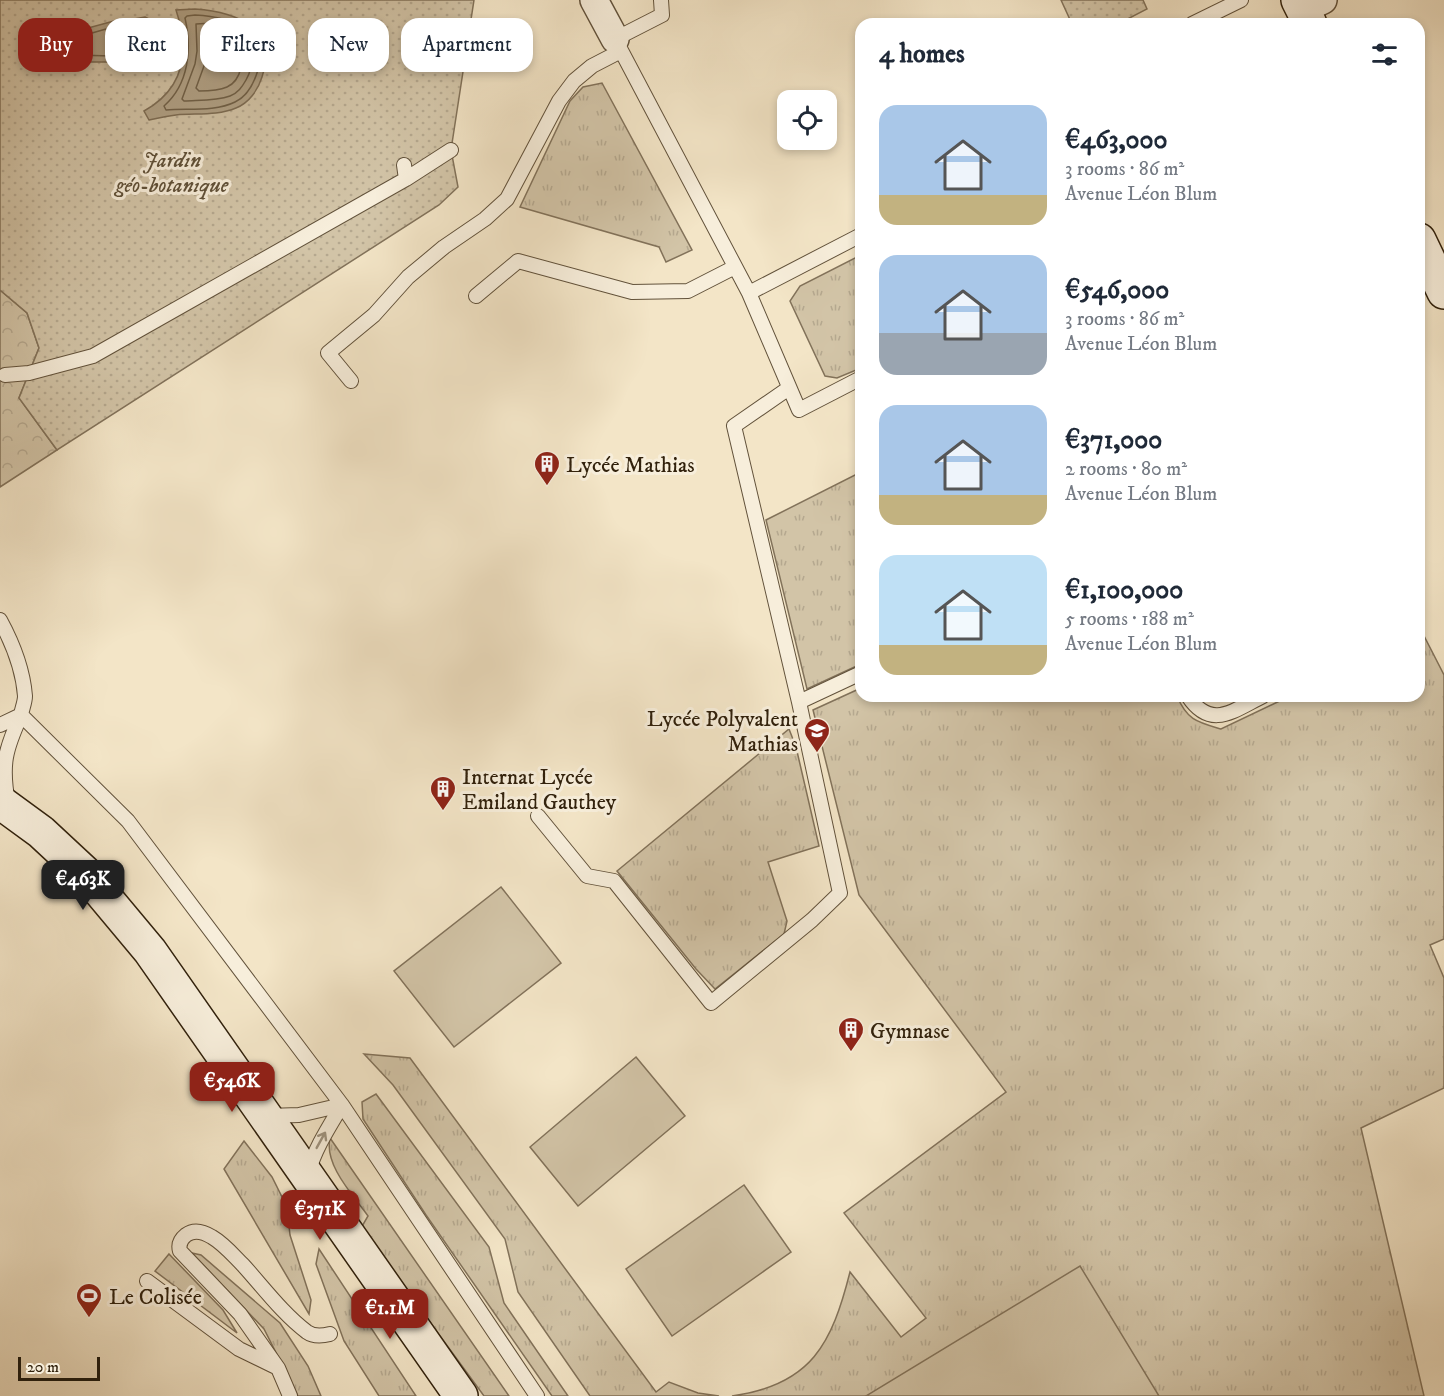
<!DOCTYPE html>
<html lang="en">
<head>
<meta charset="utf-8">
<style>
  :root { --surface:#fff; --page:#f2f2f3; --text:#1f2937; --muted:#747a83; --accent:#8f2418 }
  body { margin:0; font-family:"IM FELL DW Pica",serif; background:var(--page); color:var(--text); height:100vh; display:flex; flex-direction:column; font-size:22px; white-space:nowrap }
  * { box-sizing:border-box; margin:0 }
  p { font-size:20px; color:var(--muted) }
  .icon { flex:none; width:33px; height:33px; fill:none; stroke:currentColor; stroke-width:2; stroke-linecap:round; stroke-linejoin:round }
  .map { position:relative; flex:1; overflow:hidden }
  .sheet { position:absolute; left:855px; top:18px; width:570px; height:684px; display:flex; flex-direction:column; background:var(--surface); border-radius:18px; box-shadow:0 3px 9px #0003 }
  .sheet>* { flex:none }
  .guide { position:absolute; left:18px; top:18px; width:570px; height:54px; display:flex; gap:12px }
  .buttons { position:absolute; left:777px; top:90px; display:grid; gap:12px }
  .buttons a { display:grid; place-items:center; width:60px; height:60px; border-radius:12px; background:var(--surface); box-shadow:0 3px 9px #0003; font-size:30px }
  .scale { position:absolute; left:18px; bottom:15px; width:82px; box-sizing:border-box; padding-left:6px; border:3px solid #31210c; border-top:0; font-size:16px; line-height:21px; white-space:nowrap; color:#31210c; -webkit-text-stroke:4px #f7eedb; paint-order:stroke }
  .price { position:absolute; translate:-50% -51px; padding:0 14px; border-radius:12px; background:var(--accent); color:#fff; font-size:20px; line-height:39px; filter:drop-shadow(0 2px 3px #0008) }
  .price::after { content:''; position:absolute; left:50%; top:36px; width:18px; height:14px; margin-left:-9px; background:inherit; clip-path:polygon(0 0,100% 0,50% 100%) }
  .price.selected { background:#222; color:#fff }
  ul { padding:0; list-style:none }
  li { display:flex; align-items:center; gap:18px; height:150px; padding:0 24px }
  li span { display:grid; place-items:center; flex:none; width:168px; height:120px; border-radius:18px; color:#555 }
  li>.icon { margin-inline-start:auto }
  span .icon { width:72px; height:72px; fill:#fffc; stroke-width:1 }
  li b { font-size:26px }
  h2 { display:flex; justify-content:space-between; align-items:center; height:72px; padding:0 24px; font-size:26px }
  .pill { padding:0 21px; border-radius:18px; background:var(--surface); box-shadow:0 3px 9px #0003; font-size:21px; line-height:54px }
  .pill.selected { background:var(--accent); color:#fff }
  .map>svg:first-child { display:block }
</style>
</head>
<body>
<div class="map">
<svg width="1444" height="1396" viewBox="0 0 1444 1396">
  <defs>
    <pattern id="grass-tufts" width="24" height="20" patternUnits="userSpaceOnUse" patternTransform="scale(1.5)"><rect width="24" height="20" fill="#d2c4a7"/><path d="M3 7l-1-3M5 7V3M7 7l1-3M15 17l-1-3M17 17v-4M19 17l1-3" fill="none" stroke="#b5a88f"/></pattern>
    <pattern id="park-crowns" width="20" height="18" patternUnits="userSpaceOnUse" patternTransform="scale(1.5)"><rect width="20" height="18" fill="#d2c4a7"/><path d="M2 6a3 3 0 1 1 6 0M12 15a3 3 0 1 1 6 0" fill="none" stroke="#b5a88f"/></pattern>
    <pattern id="garden-dots" width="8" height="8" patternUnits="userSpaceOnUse" patternTransform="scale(1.5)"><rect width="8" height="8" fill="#d2c4a7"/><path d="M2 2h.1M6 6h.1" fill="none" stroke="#b5a88f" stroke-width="1.8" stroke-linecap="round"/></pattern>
  </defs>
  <rect width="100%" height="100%" fill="#f3e5c7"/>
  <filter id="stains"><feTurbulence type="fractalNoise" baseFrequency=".00333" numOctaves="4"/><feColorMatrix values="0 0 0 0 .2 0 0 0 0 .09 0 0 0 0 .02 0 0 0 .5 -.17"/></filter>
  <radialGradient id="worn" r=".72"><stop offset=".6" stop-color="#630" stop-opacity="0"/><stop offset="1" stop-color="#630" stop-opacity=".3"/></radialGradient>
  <path fill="url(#grass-tufts)" stroke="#82725a" stroke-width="1.5" d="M 602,83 L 692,250 L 666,262 L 659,247 L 520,207 L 570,101 L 583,87 Z
    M 855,258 L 861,259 L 861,368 L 837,378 L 825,376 L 790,301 L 800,286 Z
    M 861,472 L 861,664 L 807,689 L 766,520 Z
    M 1421,630 L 1444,675 L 1444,939 L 1430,945 L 1444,978 L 1444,1088 L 1361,1128 L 1424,1396 L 732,1396 C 812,1385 832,1343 850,1272 L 901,1337 L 926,1318 L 844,1213 L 1006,1092 L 859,895 L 813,710 L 861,688 L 861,696 L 1177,696 C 1187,720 1197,722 1221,729 L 1290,696 L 1419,696 L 1419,631 Z
    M 789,729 L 796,747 L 819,846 L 768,862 L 787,921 L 784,934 L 715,989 L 696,969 L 617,871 Z
    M 364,1054 L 410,1058 L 656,1392 L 669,1382 L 698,1393 L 719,1396 L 590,1396 L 518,1292 L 505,1239 L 393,1085 Z
    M 376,1094 L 489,1247 L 504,1303 L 568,1396 L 552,1396 L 426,1215 L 363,1119 L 362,1102 Z
    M 330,1138 L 509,1396 L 484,1396 L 361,1228 L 368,1216 C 353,1195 324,1165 330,1138 Z
    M 244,1141 L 272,1177 L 287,1207 L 290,1235 L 311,1300 L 309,1314 L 224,1169 Z
    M 319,1249 L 416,1396 L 379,1396 L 344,1341 L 316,1264 Z
    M 192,1253 L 201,1255 L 280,1323 L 308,1366 L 321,1396 L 298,1396 L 264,1329 Z
    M 169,1254 L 223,1310 L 237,1333 L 155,1271 Z"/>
  <path fill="url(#park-crowns)" stroke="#82725a" stroke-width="1.5" d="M 0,290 L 27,313 L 39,348 L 19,398 L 57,450 L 0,487 Z"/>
  <path fill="url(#garden-dots)" stroke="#82725a" stroke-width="1.5" d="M 0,0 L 474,0 L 451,150 L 458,187 L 439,205 L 57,450 L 19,398 L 39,348 L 27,313 L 0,290 Z
    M 1061,0 L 1143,0 L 1147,9 L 1118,24 L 1072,24 Z"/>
  <path fill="#d2c4a7" stroke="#82725a" stroke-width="1.5" d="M 501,887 L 561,963 L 454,1047 L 394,971 Z
    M 636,1057 L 685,1116 L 578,1206 L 530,1147 Z
    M 744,1185 L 791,1252 L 672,1336 L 626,1269 Z
    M 1080,1266 L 1159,1396 L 866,1396 Z"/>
  <path fill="#b1a287" stroke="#7e6e56" stroke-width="1.5" d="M 195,9 C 236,12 278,27 262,77 C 258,90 249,103 236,108 C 217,116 196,113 176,115 C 167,116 158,118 149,120 L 144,111 C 185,88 190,52 176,10 Z
    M 145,17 C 158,22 165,38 154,50 C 148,58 135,59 126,61 L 122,21 Z
    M 114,21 L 119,62 L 76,62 C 66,54 69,43 73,32 Z"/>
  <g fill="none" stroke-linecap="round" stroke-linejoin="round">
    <path stroke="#71624a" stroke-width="1.5" d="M 195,15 C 230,17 271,29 257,73 C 253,85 246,97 235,102 C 215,112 187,108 166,110 L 164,106 C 189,84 192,49 185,18 L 187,16 Z
      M 145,23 L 151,28 L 152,41 L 144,50 L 133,53 L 129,27 Z
      M 196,24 C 230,20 267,42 246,80 C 242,87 238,93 230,96 C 216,101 199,100 184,101 L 182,99 L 195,64 L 197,51 Z
      M 106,29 L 110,32 L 111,56 L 77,55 L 75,50 L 78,37 Z
      M 209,33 C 230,37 249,44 241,68 C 239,76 234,84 227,87 C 218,91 208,91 199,91 L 196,88 L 204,66 L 206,35 Z"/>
    <defs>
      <path id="service" d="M 661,0 L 662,15 L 615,39 L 749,293 L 799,410 L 861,378
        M 1192,24 L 1241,0
        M 406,179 L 451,150
        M 749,293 L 861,235
        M 476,296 L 518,261 L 632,292 L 688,291 L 735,267
        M 5,375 L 29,373 L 93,356 L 406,179 L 404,165
        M 351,381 L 328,353 L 374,315 L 408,277 L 444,247 L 485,219 L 507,199 L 559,101 L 574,81 L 592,66 L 621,51
        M 0,620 C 12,642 23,670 25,696 C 25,702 22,709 21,715 L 128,821 L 342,1105 L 537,1396
        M 1188,696 C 1211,731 1234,710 1263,696
        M 799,702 L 861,673
        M 0,725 L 21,715
        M 8,803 C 1,765 5,750 21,715
        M 538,816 L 587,876 L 614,881 L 711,1003 L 812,920 L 840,893 L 799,702 L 734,426 L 789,388
        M 267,1116 L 299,1115 L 342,1105
        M 308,1173 C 315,1148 329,1127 342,1105
        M 147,1281 L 239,1349 L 276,1367
        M 290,1396 L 278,1368 L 240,1314 L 180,1251 C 178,1244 181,1239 186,1235 C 194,1229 204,1232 212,1237 C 224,1244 233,1255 243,1265 C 263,1287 283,1314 307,1332 C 314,1337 322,1336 330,1334"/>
      <path id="minor" d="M 594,0 L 615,39
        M 1302,10 L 1323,0"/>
      <path id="secondary" d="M 1298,0 L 1310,24
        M 1419,240 L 1444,292
        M 0,802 L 41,832 L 84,872 L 150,951 L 461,1396"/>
    </defs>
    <use href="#service" stroke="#62523b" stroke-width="16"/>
    <use href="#minor" stroke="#62523b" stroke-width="30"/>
    <use href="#secondary" stroke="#31210c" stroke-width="36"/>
    <use href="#service" stroke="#f7eedb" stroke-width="14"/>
    <use href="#minor" stroke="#f7eedb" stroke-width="27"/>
    <use href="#secondary" stroke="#f7eedb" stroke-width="33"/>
  </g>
  <defs><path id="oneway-shaft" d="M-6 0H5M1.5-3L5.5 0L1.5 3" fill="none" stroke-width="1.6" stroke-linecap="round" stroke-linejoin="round" transform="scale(1.5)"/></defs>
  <use stroke="#9e927e" href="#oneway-shaft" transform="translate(321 1140) rotate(-61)"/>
  <defs>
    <symbol id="building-pin" viewBox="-11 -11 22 30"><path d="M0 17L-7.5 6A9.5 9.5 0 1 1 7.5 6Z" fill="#8f2418" stroke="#f7eedb"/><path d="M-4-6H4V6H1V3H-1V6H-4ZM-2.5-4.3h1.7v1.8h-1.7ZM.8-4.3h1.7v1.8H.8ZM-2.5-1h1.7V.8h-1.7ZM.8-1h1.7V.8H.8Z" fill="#fff"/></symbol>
    <symbol id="school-pin" viewBox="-11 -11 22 30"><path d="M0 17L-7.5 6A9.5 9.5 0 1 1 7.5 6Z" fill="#8f2418" stroke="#f7eedb"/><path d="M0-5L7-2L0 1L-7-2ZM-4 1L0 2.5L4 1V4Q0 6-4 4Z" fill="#fff"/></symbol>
    <symbol id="stadium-pin" viewBox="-11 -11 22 30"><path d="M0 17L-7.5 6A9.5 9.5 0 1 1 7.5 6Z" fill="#8f2418" stroke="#f7eedb"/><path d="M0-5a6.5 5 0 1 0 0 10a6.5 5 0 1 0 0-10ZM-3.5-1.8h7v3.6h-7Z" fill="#fff"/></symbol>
  </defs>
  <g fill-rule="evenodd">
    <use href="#building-pin" x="532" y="449" width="30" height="40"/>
    <use href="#school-pin" x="802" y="716" width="30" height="40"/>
    <use href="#building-pin" x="428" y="774" width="30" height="40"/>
    <use href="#building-pin" x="836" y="1015" width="30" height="40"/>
    <use href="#stadium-pin" x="74" y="1281" width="30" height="40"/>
  </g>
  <g text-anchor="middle" stroke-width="6" stroke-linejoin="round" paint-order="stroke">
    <g font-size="22" font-style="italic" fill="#61523a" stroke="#f7eedb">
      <text x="172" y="167">Jardin<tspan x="172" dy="25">géo-botanique</tspan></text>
    </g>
    <g font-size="22" fill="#31210c" stroke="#f7eedb" text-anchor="start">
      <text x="566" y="472">Lycée Mathias</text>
      <text x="798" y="726" text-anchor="end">Lycée Polyvalent<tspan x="798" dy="25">Mathias</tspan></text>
      <text x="462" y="784">Internat Lycée<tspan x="462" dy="25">Emiland Gauthey</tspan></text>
      <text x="870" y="1038">Gymnase</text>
      <text x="109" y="1304">Le Colisée</text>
    </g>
  </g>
  <rect width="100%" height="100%" filter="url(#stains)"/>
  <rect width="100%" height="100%" fill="url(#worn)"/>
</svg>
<div class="buttons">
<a><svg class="icon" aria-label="locate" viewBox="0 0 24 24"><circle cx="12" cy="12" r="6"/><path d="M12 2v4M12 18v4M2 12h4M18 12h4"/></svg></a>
</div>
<div class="scale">20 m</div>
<b class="price selected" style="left:83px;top:911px">€463K</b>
<b class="price" style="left:232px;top:1113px">€546K</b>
<b class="price" style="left:320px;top:1241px">€371K</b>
<b class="price" style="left:390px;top:1340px">€1.1M</b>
<div class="guide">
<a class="pill selected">Buy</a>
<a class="pill">Rent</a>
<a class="pill">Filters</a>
<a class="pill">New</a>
<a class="pill">Apartment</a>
</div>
<section class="sheet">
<h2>4 homes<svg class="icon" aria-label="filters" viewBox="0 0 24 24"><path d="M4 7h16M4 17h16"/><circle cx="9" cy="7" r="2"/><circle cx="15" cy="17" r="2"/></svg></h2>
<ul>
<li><span style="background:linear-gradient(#a9c7e8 75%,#c2b280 0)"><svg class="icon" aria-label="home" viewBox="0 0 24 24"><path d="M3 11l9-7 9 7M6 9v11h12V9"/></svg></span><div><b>€463,000</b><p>3 rooms · 86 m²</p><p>Avenue Léon Blum</p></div></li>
<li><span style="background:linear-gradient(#a9c7e8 65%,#9aa5b1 0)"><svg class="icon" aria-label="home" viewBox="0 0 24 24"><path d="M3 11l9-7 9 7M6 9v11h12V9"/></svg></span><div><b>€546,000</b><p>3 rooms · 86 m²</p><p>Avenue Léon Blum</p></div></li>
<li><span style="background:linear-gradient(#a9c7e8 75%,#c2b280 0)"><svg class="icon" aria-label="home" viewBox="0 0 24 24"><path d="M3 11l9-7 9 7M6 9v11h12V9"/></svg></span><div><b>€371,000</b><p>2 rooms · 80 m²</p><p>Avenue Léon Blum</p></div></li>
<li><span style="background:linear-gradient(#bfe0f5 75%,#c2b280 0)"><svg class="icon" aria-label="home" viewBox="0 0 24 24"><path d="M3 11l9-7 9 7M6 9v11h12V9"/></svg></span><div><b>€1,100,000</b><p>5 rooms · 188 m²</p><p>Avenue Léon Blum</p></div></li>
</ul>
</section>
</div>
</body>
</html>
